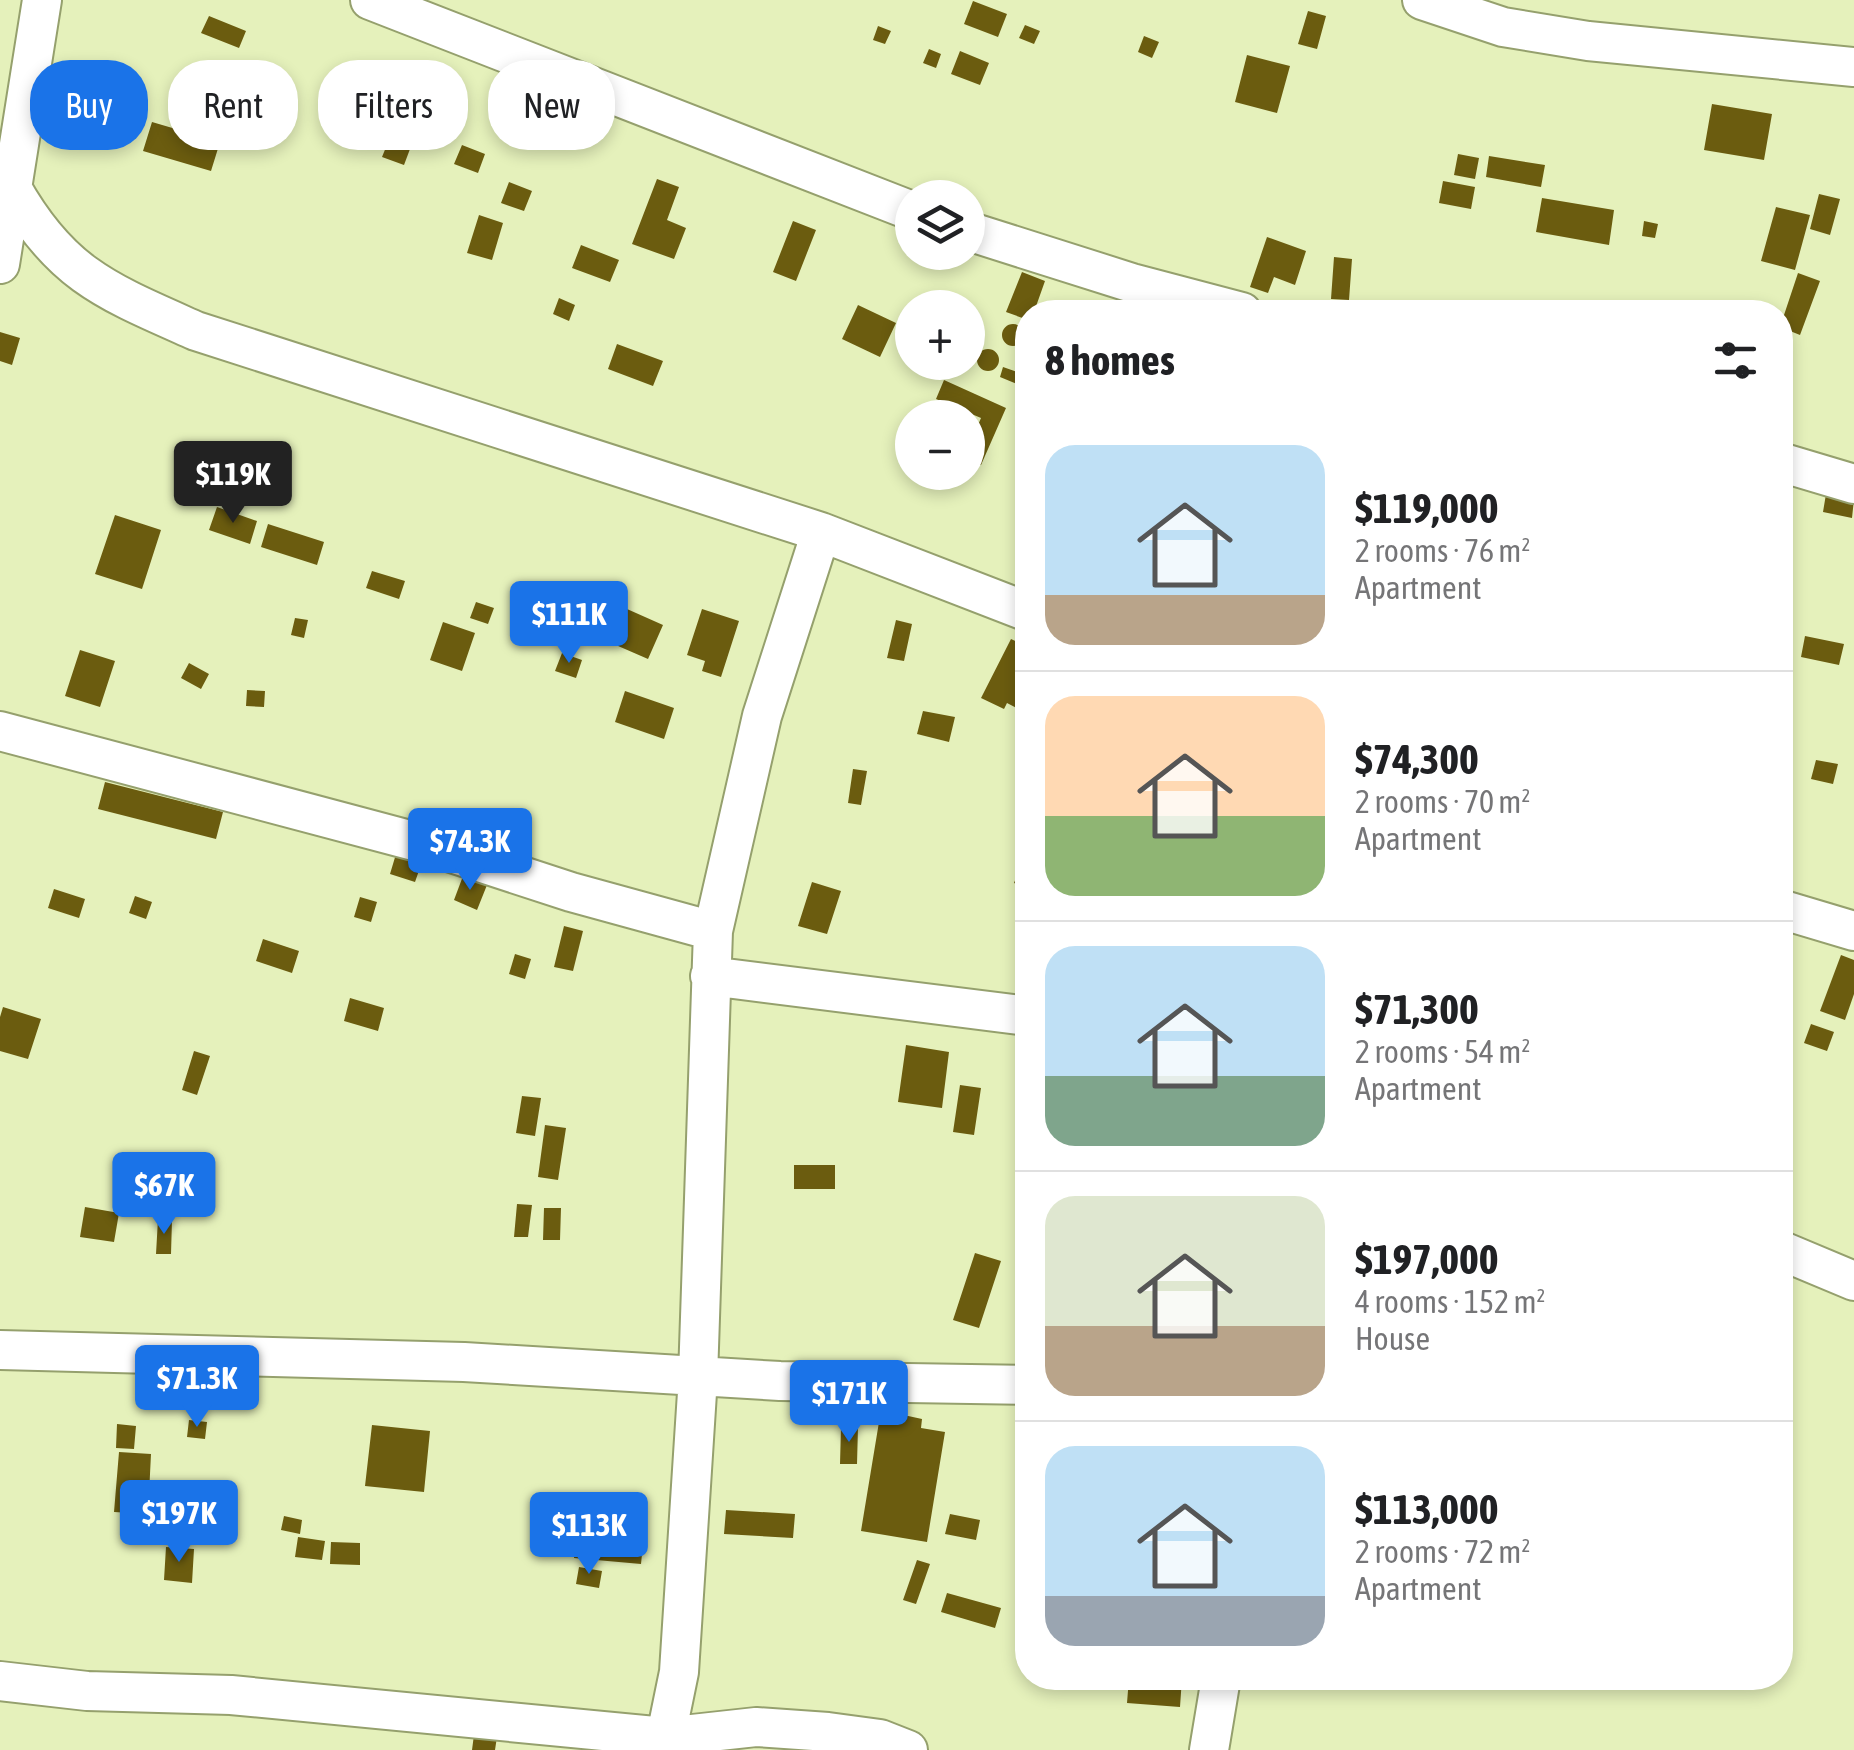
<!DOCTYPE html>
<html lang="en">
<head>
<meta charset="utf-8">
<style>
  :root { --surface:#fff; --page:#f6f6f6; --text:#202124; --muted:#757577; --line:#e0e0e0; --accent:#1a73e8 }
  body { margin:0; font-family:"Asap Condensed",sans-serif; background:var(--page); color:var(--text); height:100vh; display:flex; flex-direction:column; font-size:38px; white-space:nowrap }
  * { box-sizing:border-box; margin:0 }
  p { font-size:32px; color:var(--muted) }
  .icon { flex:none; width:55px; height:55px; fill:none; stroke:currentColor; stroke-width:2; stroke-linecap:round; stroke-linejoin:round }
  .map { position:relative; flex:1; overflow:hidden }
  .details { position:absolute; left:1015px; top:300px; width:778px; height:1390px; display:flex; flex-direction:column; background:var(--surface); border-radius:40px; box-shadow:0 5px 15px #0003 }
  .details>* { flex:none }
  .banner { position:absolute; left:30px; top:60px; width:835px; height:90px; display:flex; gap:20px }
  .tools { position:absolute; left:895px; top:180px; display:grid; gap:20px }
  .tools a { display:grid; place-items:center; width:90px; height:90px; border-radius:50%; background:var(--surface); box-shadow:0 5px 15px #0003; font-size:50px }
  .price { position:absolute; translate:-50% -85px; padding:0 22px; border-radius:10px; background:var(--accent); color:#fff; font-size:32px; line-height:65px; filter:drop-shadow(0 2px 5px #0008) }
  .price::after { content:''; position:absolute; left:50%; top:60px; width:30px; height:22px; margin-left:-15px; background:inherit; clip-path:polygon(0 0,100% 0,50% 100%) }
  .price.active { background:#222; color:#fff }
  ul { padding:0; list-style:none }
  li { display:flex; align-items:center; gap:30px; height:250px; padding:0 30px }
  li+li { border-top:2px solid var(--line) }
  li span { display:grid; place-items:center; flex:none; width:280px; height:200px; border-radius:30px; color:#555 }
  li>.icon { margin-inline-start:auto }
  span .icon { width:120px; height:120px; fill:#fffc; stroke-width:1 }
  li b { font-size:42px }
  h2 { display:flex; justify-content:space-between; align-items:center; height:120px; padding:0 30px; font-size:42px }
  .tag { padding:0 35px; border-radius:40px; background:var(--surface); box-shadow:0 5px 15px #0003; font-size:35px; line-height:90px }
  .tag.active { background:var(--accent); color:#fff }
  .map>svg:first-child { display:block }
</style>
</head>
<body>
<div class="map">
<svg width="1854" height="1750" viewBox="0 0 1854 1750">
  <rect width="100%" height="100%" fill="#e5f1bb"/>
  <path fill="#6b5c0f" d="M 973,1 L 1007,14 L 998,37 L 964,24 Z
    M 1308,11 L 1326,16 L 1317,49 L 1298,44 Z
    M 209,16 L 246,31 L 239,48 L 201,33 Z
    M 1025,25 L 1040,31 L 1034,44 L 1019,38 Z
    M 878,26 L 891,31 L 885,44 L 873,40 Z
    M 1144,36 L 1159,42 L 1152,58 L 1138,52 Z
    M 929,49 L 941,54 L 936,68 L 923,63 Z
    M 960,51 L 989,63 L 980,85 L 951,74 Z
    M 1247,55 L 1290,66 L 1277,113 L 1235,102 Z
    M 201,63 L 223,71 L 202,126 L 180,118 Z
    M 102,80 L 121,87 L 114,104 L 96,96 Z
    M 1712,104 L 1772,114 L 1764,160 L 1704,150 Z
    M 152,122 L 220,142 L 211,171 L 143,151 Z
    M 395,125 L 416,133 L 404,165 L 382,157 Z
    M 462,145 L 485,154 L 478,173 L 454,164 Z
    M 1458,154 L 1479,158 L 1475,179 L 1454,175 Z
    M 1489,156 L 1545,165 L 1541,187 L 1486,177 Z
    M 657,179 L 679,187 L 667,220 L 686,228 L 674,259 L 632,244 Z
    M 1443,181 L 1475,187 L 1471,209 L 1439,203 Z
    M 509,182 L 532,191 L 524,211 L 501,203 Z
    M 1819,194 L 1840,199 L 1830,235 L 1810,229 Z
    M 1542,198 L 1614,210 L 1609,245 L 1536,232 Z
    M 1776,207 L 1810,215 L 1795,270 L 1761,261 Z
    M 479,215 L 503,223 L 492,260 L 467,253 Z
    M 793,221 L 816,230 L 796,281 L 773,272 Z
    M 1644,221 L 1658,224 L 1655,238 L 1642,236 Z
    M 1267,237 L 1306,251 L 1295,285 L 1274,277 L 1268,293 L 1250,287 Z
    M 581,245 L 619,260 L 610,282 L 572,268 Z
    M 1334,257 L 1352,259 L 1349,300 L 1331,299 Z
    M 1022,272 L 1045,281 L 1034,312 L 1028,312 L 1028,320 L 1006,312 Z
    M 1798,273 L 1820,281 L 1800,335 L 1780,327 Z
    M 559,298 L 575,305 L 569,321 L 553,314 Z
    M 858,305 L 896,323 L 880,357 L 842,339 Z
    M1002 335a11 11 0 1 1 22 0a11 11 0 1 1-22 0Z
    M 0,332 L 20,338 L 12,365 L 0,361 Z
    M 617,344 L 663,361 L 653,386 L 608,369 Z
    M977 360a11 11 0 1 1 22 0a11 11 0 1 1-22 0Z
    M 1003,367 L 1020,373 L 1017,384 L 1000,377 Z
    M 944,380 L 1006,408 L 981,465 L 968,459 L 968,448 L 981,418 L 936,399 Z
    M 1826,494 L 1854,499 L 1852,518 L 1823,512 Z
    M 217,507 L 257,521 L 250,544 L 209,530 Z
    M 115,515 L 161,530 L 142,589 L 95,574 Z
    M 268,524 L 324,542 L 317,565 L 261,547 Z
    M 372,571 L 405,581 L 399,599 L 366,588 Z
    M 476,602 L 494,608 L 488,624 L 470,618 Z
    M 618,605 L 663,625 L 648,659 L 602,639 Z
    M 702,609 L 739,621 L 721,677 L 702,671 L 705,661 L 687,655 Z
    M 531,613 L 550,619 L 544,635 L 526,629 Z
    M 295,618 L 308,620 L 304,638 L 291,635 Z
    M 896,620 L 912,624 L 904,661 L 887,658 Z
    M 443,622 L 475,633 L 462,671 L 430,660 Z
    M 1805,636 L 1844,644 L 1839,665 L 1801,657 Z
    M 1011,639 L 1028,647 L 1028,714 L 1007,703 L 1004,709 L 981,698 Z
    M 80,650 L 115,661 L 100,707 L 65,696 Z
    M 562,653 L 582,660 L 576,678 L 555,671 Z
    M 189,663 L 209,674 L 201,689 L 181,678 Z
    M 247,690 L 265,691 L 264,707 L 246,706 Z
    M 625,691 L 674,708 L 664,739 L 615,722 Z
    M 923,711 L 955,717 L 949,742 L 917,734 Z
    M 1816,760 L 1838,764 L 1833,784 L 1811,779 Z
    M 853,769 L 867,771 L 861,805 L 848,803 Z
    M 105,782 L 223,812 L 216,839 L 98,809 Z
    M 1028,848 L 1028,888 L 1014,883 Z
    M 396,854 L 422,862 L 415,882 L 390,874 Z
    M 463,876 L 487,885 L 477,910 L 454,900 Z
    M 812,882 L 841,891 L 827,934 L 798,926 Z
    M 54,889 L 85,899 L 79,918 L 48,908 Z
    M 135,896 L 152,902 L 146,919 L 129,913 Z
    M 360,897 L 377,902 L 371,922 L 354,917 Z
    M 564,926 L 583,931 L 573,971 L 554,967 Z
    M 263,939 L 299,951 L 292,973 L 256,961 Z
    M 515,954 L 531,959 L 525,979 L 509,974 Z
    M 1841,955 L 1854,960 L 1854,994 L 1845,1020 L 1820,1011 Z
    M 350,998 L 384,1008 L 378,1031 L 344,1021 Z
    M 3,1007 L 41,1019 L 28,1059 L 0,1051 L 0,1017 Z
    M 1811,1024 L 1834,1032 L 1827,1051 L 1804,1043 Z
    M 906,1045 L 949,1052 L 942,1108 L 898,1102 Z
    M 194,1051 L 210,1056 L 197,1095 L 182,1090 Z
    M 960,1085 L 981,1088 L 974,1135 L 953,1132 Z
    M 522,1096 L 541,1098 L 535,1136 L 516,1133 Z
    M 545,1125 L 566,1128 L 558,1180 L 538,1177 Z
    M 794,1165 L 835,1165 L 835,1189 L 794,1189 Z
    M 517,1204 L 532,1205 L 528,1237 L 514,1237 Z
    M 85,1207 L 119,1213 L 114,1242 L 80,1237 Z
    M 544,1208 L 561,1208 L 560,1240 L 543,1240 Z
    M 158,1219 L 172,1220 L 171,1254 L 156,1254 Z
    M 975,1253 L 1001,1261 L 979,1328 L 953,1320 Z
    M 899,1414 L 922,1419 L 921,1428 L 945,1432 L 927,1542 L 861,1531 L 879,1422 L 898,1425 Z
    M 189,1420 L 207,1422 L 205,1439 L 187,1437 Z
    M 117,1424 L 136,1426 L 134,1449 L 116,1448 Z
    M 372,1425 L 430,1431 L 424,1492 L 365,1486 Z
    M 841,1427 L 858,1427 L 857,1464 L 840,1464 Z
    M 119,1452 L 151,1454 L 148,1514 L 114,1512 Z
    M 726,1510 L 795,1514 L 793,1538 L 724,1534 Z
    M 950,1514 L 980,1520 L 976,1540 L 945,1534 Z
    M 284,1516 L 302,1520 L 300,1534 L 281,1530 Z
    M 578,1520 L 645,1525 L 641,1564 L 574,1558 Z
    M 298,1537 L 325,1541 L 322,1560 L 295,1557 Z
    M 331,1542 L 360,1543 L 360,1565 L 330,1564 Z
    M 166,1547 L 194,1549 L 192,1583 L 164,1580 Z
    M 917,1560 L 930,1564 L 916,1604 L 903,1600 Z
    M 579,1567 L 602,1571 L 599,1588 L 576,1584 Z
    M 947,1593 L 1001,1608 L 995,1628 L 941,1612 Z
    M 1129,1678 L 1182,1678 L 1180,1707 L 1127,1703 Z
    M 475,1727 L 498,1730 L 495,1750 L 472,1750 Z"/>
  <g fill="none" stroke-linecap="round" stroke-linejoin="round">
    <defs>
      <path id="street" d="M 370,0 L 912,211
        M 1422,0 L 1503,27 L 1588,41 L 1854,67
        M 0,184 L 12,188 C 61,275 108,292 196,331 L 821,532 L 1028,612
        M 968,231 L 1132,283 L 1242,312
        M 0,264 L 42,0
        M 1780,462 L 1854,484
        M 0,731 L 421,843 L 571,892 L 713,931
        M 1780,909 L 1854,931
        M 710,976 L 1028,1016
        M 1780,1250 L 1854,1281
        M 0,1350 L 464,1362 L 780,1381 L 1028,1385
        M 0,1681 L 87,1691 L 231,1695 L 665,1737 L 756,1727 L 828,1732 L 880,1739 L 908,1750
        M 663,1750 L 679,1672 L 698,1377 L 713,931 L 762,716 L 821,532
        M 1209,1750 L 1221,1678"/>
    </defs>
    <use href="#street" stroke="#95a06d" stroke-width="42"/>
    <use href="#street" stroke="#fff" stroke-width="38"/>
  </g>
</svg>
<div class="tools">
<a><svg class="icon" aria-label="layers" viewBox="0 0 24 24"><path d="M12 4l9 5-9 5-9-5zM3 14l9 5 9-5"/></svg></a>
<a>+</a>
<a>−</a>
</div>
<b class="price active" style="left:233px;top:526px">$119K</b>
<b class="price" style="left:569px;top:666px">$111K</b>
<b class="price" style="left:470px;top:893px">$74.3K</b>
<b class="price" style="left:164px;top:1237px">$67K</b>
<b class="price" style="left:197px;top:1430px">$71.3K</b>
<b class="price" style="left:849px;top:1445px">$171K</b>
<b class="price" style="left:179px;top:1565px">$197K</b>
<b class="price" style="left:589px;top:1577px">$113K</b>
<div class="banner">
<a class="tag active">Buy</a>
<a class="tag">Rent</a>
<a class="tag">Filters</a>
<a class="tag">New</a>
</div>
<section class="details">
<h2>8 homes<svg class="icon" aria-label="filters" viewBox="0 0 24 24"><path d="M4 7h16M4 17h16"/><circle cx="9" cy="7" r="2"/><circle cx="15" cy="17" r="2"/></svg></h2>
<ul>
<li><span style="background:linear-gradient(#bfe0f5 75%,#b9a48a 0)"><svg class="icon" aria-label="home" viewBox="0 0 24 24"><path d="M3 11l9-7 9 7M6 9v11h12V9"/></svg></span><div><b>$119,000</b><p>2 rooms · 76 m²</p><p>Apartment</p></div></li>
<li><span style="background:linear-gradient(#ffd9b3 60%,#8fb573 0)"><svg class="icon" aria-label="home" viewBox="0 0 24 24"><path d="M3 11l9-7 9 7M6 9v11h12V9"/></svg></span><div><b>$74,300</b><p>2 rooms · 70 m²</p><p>Apartment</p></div></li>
<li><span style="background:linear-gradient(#bfe0f5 65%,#7fa58c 0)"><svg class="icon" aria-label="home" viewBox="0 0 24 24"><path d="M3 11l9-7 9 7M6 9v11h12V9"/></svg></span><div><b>$71,300</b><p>2 rooms · 54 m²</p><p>Apartment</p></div></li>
<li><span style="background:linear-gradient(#dfe7d0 65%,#b9a48a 0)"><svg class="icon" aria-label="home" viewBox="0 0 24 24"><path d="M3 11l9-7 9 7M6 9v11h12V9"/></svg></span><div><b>$197,000</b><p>4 rooms · 152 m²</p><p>House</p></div></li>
<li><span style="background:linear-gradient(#bfe0f5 75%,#9aa5b1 0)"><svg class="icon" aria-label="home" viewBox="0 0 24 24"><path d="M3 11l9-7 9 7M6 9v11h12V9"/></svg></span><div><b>$113,000</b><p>2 rooms · 72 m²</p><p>Apartment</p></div></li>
</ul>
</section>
</div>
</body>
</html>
